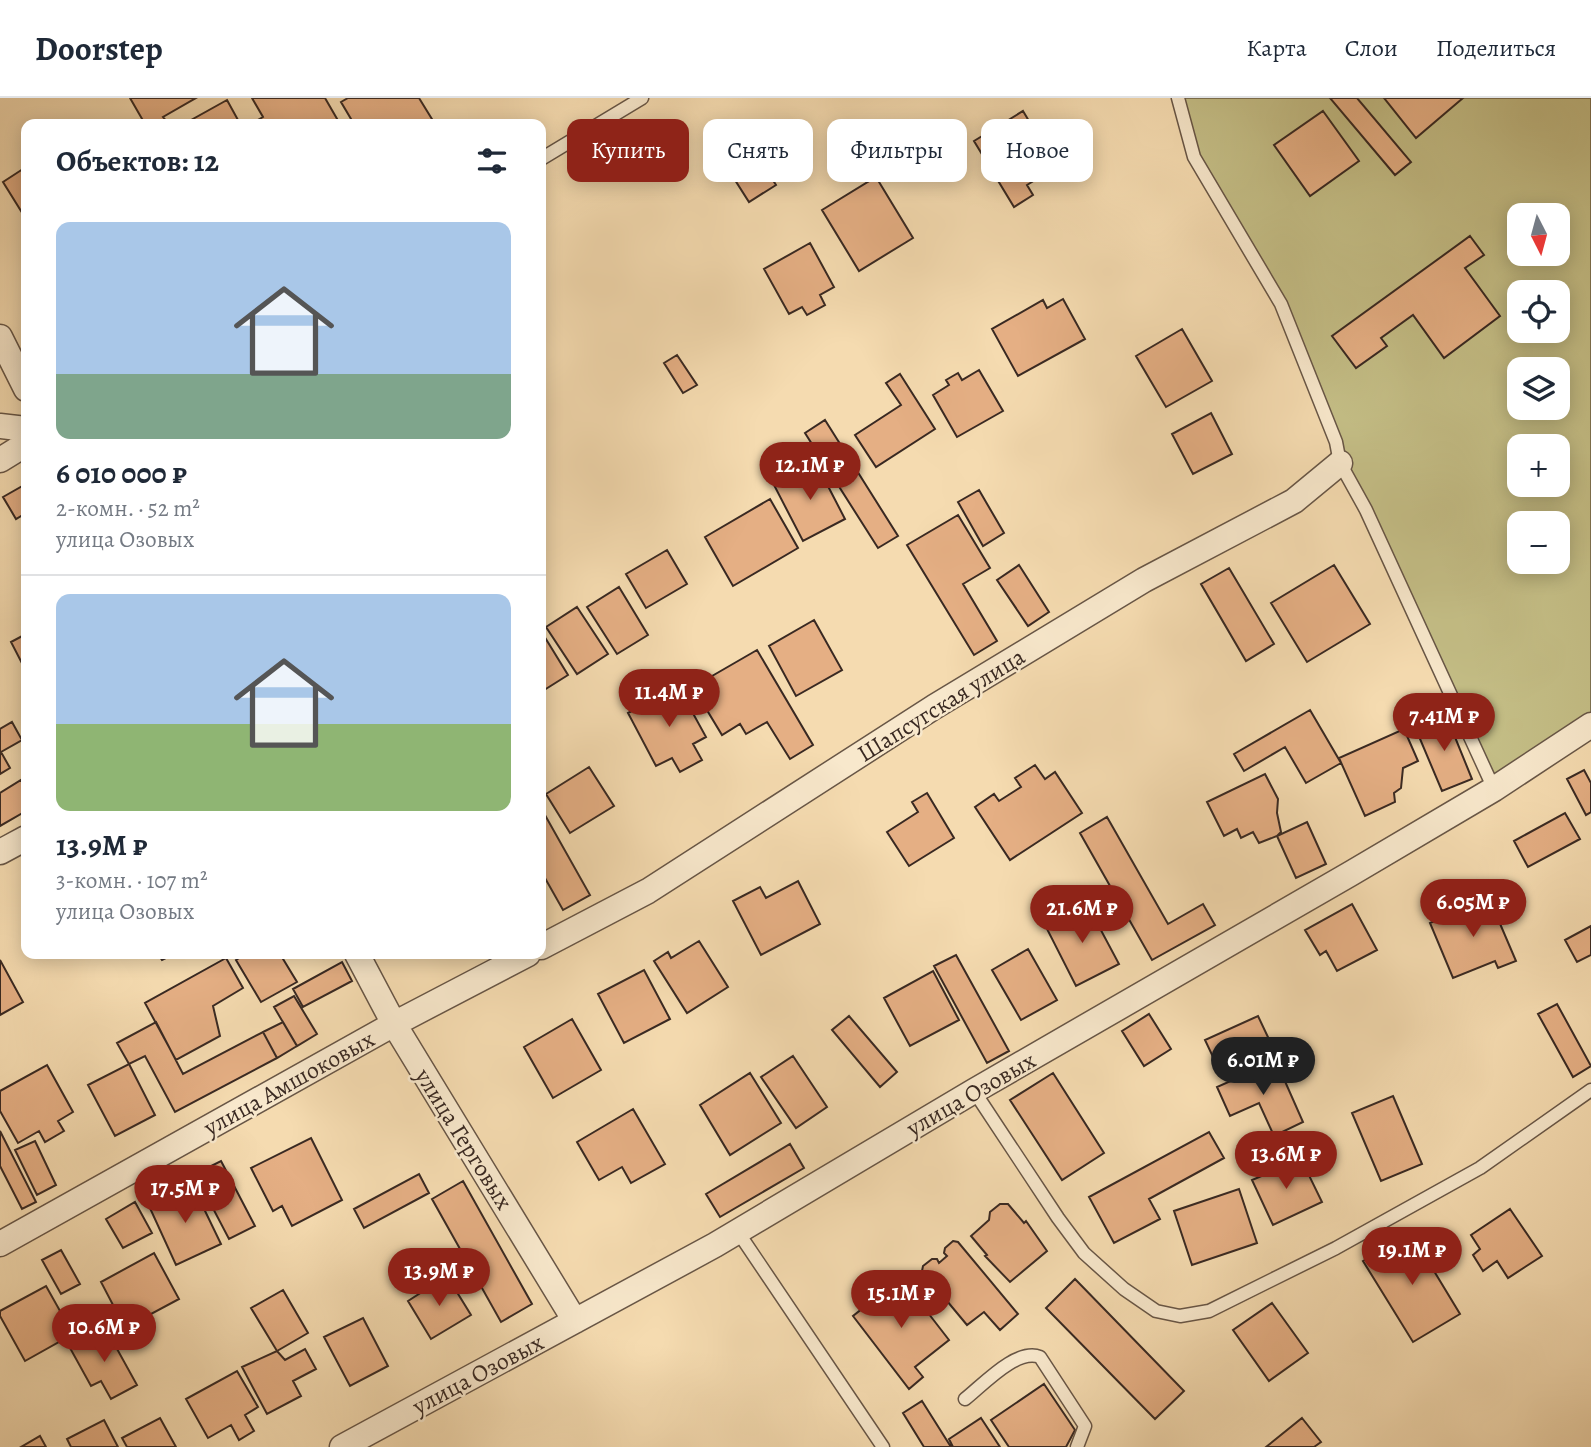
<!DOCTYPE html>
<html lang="ru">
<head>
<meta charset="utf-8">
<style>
  :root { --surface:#fff; --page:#f2f2f3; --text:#1f2937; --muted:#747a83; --line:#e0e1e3; --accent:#8f2418 }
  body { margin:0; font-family:Alegreya,serif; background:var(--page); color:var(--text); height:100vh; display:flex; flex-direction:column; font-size:26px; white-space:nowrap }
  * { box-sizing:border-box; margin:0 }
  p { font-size:23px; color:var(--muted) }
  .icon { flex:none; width:38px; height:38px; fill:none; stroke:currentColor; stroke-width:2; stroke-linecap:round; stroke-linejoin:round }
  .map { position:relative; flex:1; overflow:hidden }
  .panel { position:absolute; left:21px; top:21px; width:525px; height:840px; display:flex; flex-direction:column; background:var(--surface); border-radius:14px; box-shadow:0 4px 18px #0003 }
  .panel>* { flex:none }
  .top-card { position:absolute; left:567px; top:21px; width:665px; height:63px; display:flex; gap:14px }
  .needle { width:46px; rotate:174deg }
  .tools { position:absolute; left:1507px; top:105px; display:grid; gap:14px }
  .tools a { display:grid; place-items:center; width:63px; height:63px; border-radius:14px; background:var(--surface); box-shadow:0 4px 18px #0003; font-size:35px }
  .price { position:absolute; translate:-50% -60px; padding:0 16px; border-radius:24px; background:var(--accent); color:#fff; font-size:23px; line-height:46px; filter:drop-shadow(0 2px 4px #0008) }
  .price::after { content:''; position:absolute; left:50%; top:42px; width:21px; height:16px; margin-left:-10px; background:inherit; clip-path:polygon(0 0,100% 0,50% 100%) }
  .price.active { background:#222; color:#fff }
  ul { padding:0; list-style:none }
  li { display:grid; align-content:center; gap:14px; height:371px; padding:0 35px }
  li+li { border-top:2px solid var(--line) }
  li span { display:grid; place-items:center; height:217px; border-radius:14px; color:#555 }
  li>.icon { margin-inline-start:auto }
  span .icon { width:126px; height:126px; fill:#fffc; stroke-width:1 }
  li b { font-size:30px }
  h2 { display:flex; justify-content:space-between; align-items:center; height:84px; padding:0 35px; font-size:30px }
  .pill { padding:0 24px; border-radius:14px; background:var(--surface); box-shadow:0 4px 18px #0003; font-size:24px; line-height:63px }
  .pill.active { background:var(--accent); color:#fff }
  header { display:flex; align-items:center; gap:42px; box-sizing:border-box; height:98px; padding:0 35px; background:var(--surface); border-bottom:2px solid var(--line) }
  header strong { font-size:33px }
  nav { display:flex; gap:38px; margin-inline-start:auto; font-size:24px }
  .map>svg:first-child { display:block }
</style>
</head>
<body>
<header>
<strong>Doorstep</strong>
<nav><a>Карта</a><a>Слои</a><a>Поделиться</a></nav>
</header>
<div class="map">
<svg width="1591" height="1349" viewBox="0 0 1591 1349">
  <rect width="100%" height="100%" fill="#f5dbb0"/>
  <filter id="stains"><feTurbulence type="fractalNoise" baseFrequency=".00286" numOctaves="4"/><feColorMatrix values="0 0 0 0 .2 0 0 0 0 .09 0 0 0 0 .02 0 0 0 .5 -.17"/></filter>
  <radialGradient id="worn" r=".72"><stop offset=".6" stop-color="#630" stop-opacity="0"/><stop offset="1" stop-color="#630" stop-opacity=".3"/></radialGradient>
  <path fill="#c4be86" stroke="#7e7454" stroke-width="2" fill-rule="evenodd" d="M 1178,0 L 1591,0 L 1591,627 L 1494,691 L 1366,412 L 1281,206 L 1194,59 ZM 1519,117 L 1558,117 L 1558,156 L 1519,156 ZM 1519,194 L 1558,194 L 1558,233 L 1519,233 ZM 1519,271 L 1558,271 L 1558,310 L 1519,310 ZM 1519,348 L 1558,348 L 1558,387 L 1519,387 ZM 1519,425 L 1558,425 L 1558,464 L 1519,464 Z"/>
  <path fill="#e5af84" stroke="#392922" stroke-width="2" d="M 130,0 L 196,0 L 163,19 L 167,24 L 163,26 L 145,26 Z
    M 252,0 L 325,0 L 340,26 L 251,26 L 263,19 Z
    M 348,0 L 419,0 L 435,26 L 354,26 L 341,4 Z
    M 1330,0 L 1357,0 L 1411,64 L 1395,77 Z
    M 1384,0 L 1463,0 L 1416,40 Z
    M 227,2 L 238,22 L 230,26 L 184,26 Z
    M 1023,13 L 1048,55 L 1031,65 L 1040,79 L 1027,87 L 1033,97 L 1014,109 L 974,43 Z
    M 1323,13 L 1359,63 L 1310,98 L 1274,47 Z
    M 755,54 L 776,87 L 749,104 L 728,71 Z
    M 26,69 L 26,121 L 3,84 Z
    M 876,79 L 913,140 L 859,173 L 822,112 Z
    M 1470,138 L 1484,157 L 1465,170 L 1500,218 L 1444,260 L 1413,217 L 1381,240 L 1387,248 L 1356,270 L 1332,238 Z
    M 810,145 L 834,189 L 820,197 L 825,207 L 807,217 L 802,209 L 789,216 L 764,171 Z
    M 1063,201 L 1085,241 L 1018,278 L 992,231 L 1043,202 L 1047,210 Z
    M 1182,231 L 1212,283 L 1166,309 L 1136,258 Z
    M 677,257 L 697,287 L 683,295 L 664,265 Z
    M 979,272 L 1003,313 L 957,339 L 933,297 L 949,287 L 946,282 L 958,275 L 962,282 Z
    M 900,276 L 935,331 L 876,369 L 855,337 L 901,307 L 886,285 Z
    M 1211,315 L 1232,356 L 1193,376 L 1172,336 Z
    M 825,322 L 898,438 L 878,450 L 805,335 Z
    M 816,365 L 845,421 L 803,443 L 774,387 Z
    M 26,386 L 26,415 L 16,421 L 3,399 Z
    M 979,392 L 1004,435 L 983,448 L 958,404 Z
    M 770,401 L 798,450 L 733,488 L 705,439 Z
    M 958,417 L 990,470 L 963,486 L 997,543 L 974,557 L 907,447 Z
    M 667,452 L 687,486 L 646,510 L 626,476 Z
    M 1019,467 L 1049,514 L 1028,528 L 997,482 Z
    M 1334,467 L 1370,526 L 1307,564 L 1271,505 Z
    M 1229,470 L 1274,546 L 1246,563 L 1201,486 Z
    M 619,489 L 648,537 L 617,556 L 587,509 Z
    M 577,509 L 608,556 L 577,576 L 546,529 Z
    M 814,522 L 842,572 L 796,598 L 769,548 Z
    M 541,533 L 568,577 L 541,594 Z
    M 26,536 L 26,573 L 11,544 Z
    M 757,552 L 813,647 L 790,661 L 767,624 L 746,636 L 740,626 L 722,637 L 693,589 Z
    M 678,588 L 706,639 L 693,646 L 702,662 L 680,674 L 672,660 L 656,668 L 628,615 Z
    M 1310,612 L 1341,665 L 1306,685 L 1285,649 L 1244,673 L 1234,656 Z
    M 1446,617 L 1472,681 L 1442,693 L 1415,629 Z
    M 12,624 L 22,642 L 1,654 L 10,670 L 0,676 L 0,631 Z
    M 1404,631 L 1418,663 L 1403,670 L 1401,690 L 1394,695 L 1395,704 L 1365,718 L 1339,660 Z
    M 1035,667 L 1045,681 L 1055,674 L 1082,715 L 1010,762 L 975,709 L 994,696 L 999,703 L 1021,689 L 1015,680 Z
    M 589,669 L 614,708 L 570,735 L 546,696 Z
    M 1584,672 L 1591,685 L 1591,714 L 1586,717 L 1567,681 Z
    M 1265,676 L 1278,701 L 1277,715 L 1281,734 L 1277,738 L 1259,745 L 1253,734 L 1241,740 L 1237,731 L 1224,738 L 1207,704 Z
    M 21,682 L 26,691 L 26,713 L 0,728 L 0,695 Z
    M 927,695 L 954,740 L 909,768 L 887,734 L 918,714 L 912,704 Z
    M 541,710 L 590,797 L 563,812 L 541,773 Z
    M 1565,715 L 1580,741 L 1528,769 L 1514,743 Z
    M 1107,719 L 1168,826 L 1203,806 L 1215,827 L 1152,862 L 1080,735 Z
    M 1307,724 L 1326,766 L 1296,780 L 1277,738 Z
    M 798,783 L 820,826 L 761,857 L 733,803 L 760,789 L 766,800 Z
    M 1489,800 L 1516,863 L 1498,870 L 1495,863 L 1453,880 L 1430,825 Z
    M 1087,806 L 1119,866 L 1076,888 L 1045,827 Z
    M 1352,806 L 1377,852 L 1337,873 L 1326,853 L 1320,857 L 1305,832 Z
    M 1591,828 L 1591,857 L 1577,864 L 1565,842 Z
    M 699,843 L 728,889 L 687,915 L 654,863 L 668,854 L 671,860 Z
    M 1028,851 L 1057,902 L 1021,922 L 992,872 Z
    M 158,856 L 174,856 L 162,862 Z
    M 246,856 L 280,856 L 297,884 L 261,904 L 236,862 Z
    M 956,857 L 1009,953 L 987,965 L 934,868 Z
    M 226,860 L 243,890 L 213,908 L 220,938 L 176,962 L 145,905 Z
    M 0,862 L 23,904 L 0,917 Z
    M 342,864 L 352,883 L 303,909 L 293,891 Z
    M 644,872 L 670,921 L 624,945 L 598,896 Z
    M 933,873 L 959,922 L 910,948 L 884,900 Z
    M 294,898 L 317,936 L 297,948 L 274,909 Z
    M 1557,906 L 1591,968 L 1573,979 L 1538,916 Z
    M 1149,916 L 1171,951 L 1144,968 L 1122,933 Z
    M 849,918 L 897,974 L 880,989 L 832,932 Z
    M 1258,918 L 1275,954 L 1222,978 L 1205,942 Z
    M 572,921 L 601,972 L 553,1000 L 524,949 Z
    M 156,924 L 183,976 L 263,934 L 277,960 L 175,1014 L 145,958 L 129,966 L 117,945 Z
    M 283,924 L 297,948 L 277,960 L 263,934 Z
    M 793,958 L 827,1009 L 796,1030 L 761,979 Z
    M 1276,963 L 1303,1024 L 1274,1038 L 1259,1005 L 1230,1018 L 1217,989 Z
    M 129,966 L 155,1017 L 115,1038 L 88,987 Z
    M 47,967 L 73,1014 L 58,1023 L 64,1033 L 45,1044 L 39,1033 L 18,1045 L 0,1013 L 0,993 Z
    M 750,975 L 781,1025 L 730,1057 L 700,1007 Z
    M 1053,975 L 1104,1055 L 1062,1082 L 1010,1002 Z
    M 1393,998 L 1422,1066 L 1381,1083 L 1352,1015 Z
    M 633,1011 L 665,1066 L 631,1085 L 622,1069 L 599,1082 L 577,1044 Z
    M 0,1033 L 36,1104 L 22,1111 L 0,1068 Z
    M 1209,1034 L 1224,1060 L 1149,1101 L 1160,1121 L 1114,1145 L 1089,1099 Z
    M 311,1040 L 342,1102 L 292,1128 L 282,1108 L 273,1113 L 251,1070 Z
    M 35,1043 L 56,1087 L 37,1097 L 15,1052 Z
    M 790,1046 L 804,1070 L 720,1119 L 706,1096 Z
    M 1284,1059 L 1290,1071 L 1303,1065 L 1322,1104 L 1273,1127 L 1252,1082 L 1271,1074 L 1267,1067 Z
    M 221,1063 L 255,1128 L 229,1141 L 195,1076 Z
    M 419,1076 L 429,1095 L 364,1130 L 354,1111 Z
    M 463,1083 L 532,1206 L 501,1224 L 432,1101 Z
    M 193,1088 L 221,1146 L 176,1167 L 149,1108 Z
    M 1239,1091 L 1257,1145 L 1192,1167 L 1174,1113 Z
    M 135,1104 L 152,1135 L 123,1150 L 106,1121 Z
    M 1000,1106 L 1008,1106 L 1024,1125 L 1026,1123 L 1047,1153 L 1010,1184 L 985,1158 L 987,1157 L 971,1138 L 989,1122 L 990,1114 Z
    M 1510,1111 L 1542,1158 L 1508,1180 L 1497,1163 L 1483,1173 L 1473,1157 L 1480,1151 L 1471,1137 Z
    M 1411,1135 L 1460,1216 L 1413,1244 L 1363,1163 Z
    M 953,1143 L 958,1144 L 1018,1216 L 1000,1232 L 984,1214 L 967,1227 L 922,1173 L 923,1168 L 932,1161 L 937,1161 L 939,1165 L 947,1158 L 944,1155 L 945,1150 Z
    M 61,1152 L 80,1186 L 61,1196 L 42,1162 Z
    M 154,1155 L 179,1201 L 125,1230 L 101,1184 Z
    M 447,1178 L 471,1217 L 431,1241 L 408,1203 Z
    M 901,1180 L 949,1242 L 915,1269 L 923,1279 L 909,1291 L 853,1218 Z
    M 1075,1181 L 1184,1293 L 1155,1321 L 1046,1210 Z
    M 46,1188 L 73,1236 L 25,1263 L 0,1218 L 0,1213 Z
    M 283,1192 L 308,1235 L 277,1253 L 251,1210 Z
    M 1272,1205 L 1308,1255 L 1269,1283 L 1233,1232 Z
    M 363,1220 L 388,1268 L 350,1288 L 324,1239 Z
    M 106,1231 L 137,1287 L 111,1301 L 101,1283 L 91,1288 L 70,1250 Z
    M 305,1251 L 316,1271 L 293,1283 L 301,1298 L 267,1316 L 242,1269 L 277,1253 L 285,1262 Z
    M 237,1273 L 258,1309 L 245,1317 L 254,1333 L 239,1342 L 231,1327 L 208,1340 L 186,1301 Z
    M 1044,1286 L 1075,1332 L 1066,1349 L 1009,1349 L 991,1322 Z
    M 922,1303 L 951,1349 L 924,1349 L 903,1315 Z
    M 160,1320 L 176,1349 L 127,1349 L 122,1340 Z
    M 981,1320 L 1000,1349 L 953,1349 L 949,1341 Z
    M 1302,1320 L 1321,1344 L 1314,1349 L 1266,1349 Z
    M 104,1322 L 118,1349 L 71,1349 L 67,1341 Z
    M 40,1338 L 46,1349 L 21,1349 Z"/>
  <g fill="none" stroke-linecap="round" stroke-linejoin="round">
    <defs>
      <path id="service" d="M 1178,0 L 1194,59 L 1281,206 L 1336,344 L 1340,365 L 1366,412 L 1494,691
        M 541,61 L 642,0
        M 974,993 L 1058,1120 L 1084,1155 L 1124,1191 L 1156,1213 L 1180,1218 L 1209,1213 L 1336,1150 L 1480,1070 L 1591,992
        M 738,1134 L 883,1349
        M 965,1301 C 983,1287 1016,1250 1040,1259 L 1085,1328 L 1077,1349"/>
      <path id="minor" d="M 0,239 L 26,291
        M 0,328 L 26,331
        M 0,362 L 26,346
        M 0,754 L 26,740
        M 541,849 L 648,793 L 934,609 L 1144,482 L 1294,403 L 1340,365
        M 357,856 L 394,926 L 575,1223
        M 0,1146 L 394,926 L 528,856
        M 342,1349 L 715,1147 L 974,993 L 1350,776 L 1494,691 L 1591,627"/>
    </defs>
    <use href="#service" stroke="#685646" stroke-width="15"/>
    <use href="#minor" stroke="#685646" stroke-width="27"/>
    <use href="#service" stroke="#f8e8cc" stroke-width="12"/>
    <use href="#minor" stroke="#f8e8cc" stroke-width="24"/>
  </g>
  <g text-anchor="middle" stroke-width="5" stroke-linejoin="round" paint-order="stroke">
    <g font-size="24" fill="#392922" stroke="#f8e8cc">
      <text transform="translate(941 607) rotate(-32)" y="8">Шапсугская улица</text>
      <text transform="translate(289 985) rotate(-29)" y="8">улица Амшоковых</text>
      <text transform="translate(971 996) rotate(-30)" y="8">улица Озовых</text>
      <text transform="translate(464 1041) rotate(58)" y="8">улица Герговых</text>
      <text transform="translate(478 1276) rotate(-28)" y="8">улица Озовых</text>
    </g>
  </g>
  <rect width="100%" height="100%" filter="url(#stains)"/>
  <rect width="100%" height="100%" fill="url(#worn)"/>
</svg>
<div class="tools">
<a><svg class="needle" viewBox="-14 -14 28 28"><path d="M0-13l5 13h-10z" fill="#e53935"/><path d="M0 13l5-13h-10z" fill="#747a83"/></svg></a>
<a><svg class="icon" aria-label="locate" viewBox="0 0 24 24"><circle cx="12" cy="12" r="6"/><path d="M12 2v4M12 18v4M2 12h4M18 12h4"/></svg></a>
<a><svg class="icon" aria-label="layers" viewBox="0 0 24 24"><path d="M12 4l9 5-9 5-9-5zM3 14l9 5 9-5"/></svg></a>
<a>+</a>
<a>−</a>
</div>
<b class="price" style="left:810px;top:404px">12.1M ₽</b>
<b class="price" style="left:669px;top:631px">11.4M ₽</b>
<b class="price" style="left:1444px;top:655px">7.41M ₽</b>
<b class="price" style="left:1473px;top:841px">6.05M ₽</b>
<b class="price" style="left:1082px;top:847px">21.6M ₽</b>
<b class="price active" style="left:1263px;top:999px">6.01M ₽</b>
<b class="price" style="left:1286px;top:1093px">13.6M ₽</b>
<b class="price" style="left:185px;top:1127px">17.5M ₽</b>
<b class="price" style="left:1412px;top:1189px">19.1M ₽</b>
<b class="price" style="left:439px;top:1210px">13.9M ₽</b>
<b class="price" style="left:901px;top:1232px">15.1M ₽</b>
<b class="price" style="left:104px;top:1266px">10.6M ₽</b>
<div class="top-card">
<a class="pill active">Купить</a>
<a class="pill">Снять</a>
<a class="pill">Фильтры</a>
<a class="pill">Новое</a>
</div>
<section class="panel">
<h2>Объектов: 12<svg class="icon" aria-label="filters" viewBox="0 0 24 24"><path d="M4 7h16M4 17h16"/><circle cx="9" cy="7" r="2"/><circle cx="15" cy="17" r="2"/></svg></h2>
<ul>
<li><span style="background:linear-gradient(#a9c7e8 70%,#7fa58c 0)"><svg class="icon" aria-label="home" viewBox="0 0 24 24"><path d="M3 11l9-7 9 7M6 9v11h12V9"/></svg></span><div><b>6 010 000 ₽</b><p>2-комн. · 52 m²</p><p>улица Озовых</p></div></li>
<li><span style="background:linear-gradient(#a9c7e8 60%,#8fb573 0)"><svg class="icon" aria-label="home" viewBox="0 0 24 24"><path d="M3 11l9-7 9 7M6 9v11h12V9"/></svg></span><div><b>13.9M ₽</b><p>3-комн. · 107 m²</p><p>улица Озовых</p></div></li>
</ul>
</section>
</div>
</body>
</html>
